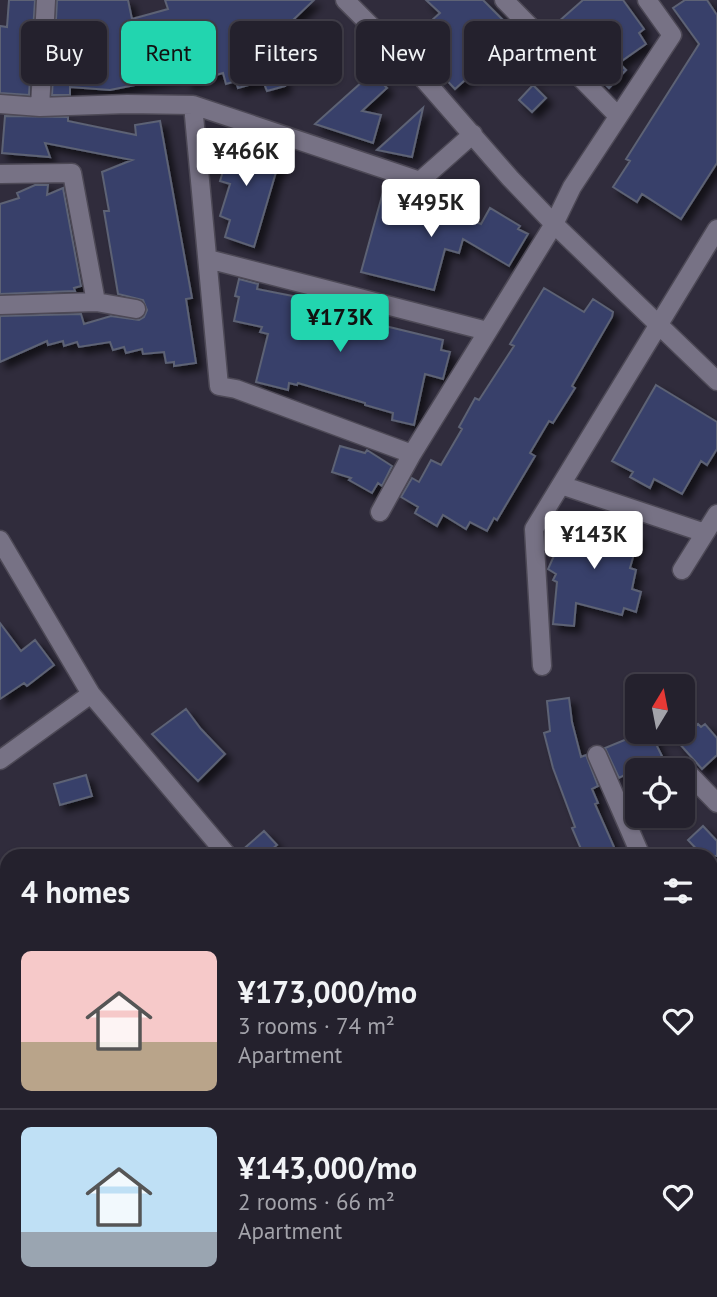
<!DOCTYPE html>
<html lang="en">
<head>
<meta charset="utf-8">
<style>
  :root { --surface:#24212d; --page:#302e39; --text:#f1f3f6; --muted:#a3a3aa; --line:#413e49; --accent:#22d5af }
  body { margin:0; font-family:"PT Sans",sans-serif; background:var(--page); color:var(--text); height:100vh; display:flex; flex-direction:column; font-size:26px; white-space:nowrap }
  * { box-sizing:border-box; margin:0 }
  p { font-size:23px; color:var(--muted) }
  .icon { flex:none; width:38px; height:38px; fill:none; stroke:currentColor; stroke-width:2; stroke-linecap:round; stroke-linejoin:round }
  .map { position:relative; flex:1; overflow:hidden }
  .side { position:absolute; left:0px; top:849px; width:718px; height:450px; display:flex; flex-direction:column; background:var(--surface); border-radius:21px 21px 0 0; box-shadow:0 2px 5px #0004,0 0 0 2px var(--line) }
  .side>* { flex:none }
  .guide { position:absolute; left:21px; top:21px; width:676px; height:63px; display:flex; gap:14px }
  .needle { width:46px; rotate:10deg }
  .controls { position:absolute; left:625px; top:674px; display:grid; gap:14px }
  .controls a { display:grid; place-items:center; width:70px; height:70px; border-radius:10px; background:var(--surface); box-shadow:0 2px 5px #0004,0 0 0 2px var(--line); font-size:35px }
  .price { position:absolute; translate:-50% -60px; padding:0 16px; border-radius:7px; background:#fff; color:#222; font-size:23px; line-height:46px; filter:drop-shadow(0 2px 4px #0008) }
  .price::after { content:''; position:absolute; left:50%; top:42px; width:21px; height:16px; margin-left:-10px; background:inherit; clip-path:polygon(0 0,100% 0,50% 100%) }
  .price.on { background:var(--accent); color:#111 }
  ul { padding:0; list-style:none }
  li { display:flex; align-items:center; gap:21px; height:175px; padding:0 21px }
  li+li { border-top:2px solid var(--line) }
  li span { display:grid; place-items:center; flex:none; width:196px; height:140px; border-radius:10px; color:#555 }
  li>.icon { margin-inline-start:auto }
  span .icon { width:84px; height:84px; fill:#fffc; stroke-width:1 }
  li b { font-size:30px }
  h2 { display:flex; justify-content:space-between; align-items:center; height:84px; padding:0 21px; font-size:30px }
  .pill { padding:0 24px; border-radius:10px; background:var(--surface); box-shadow:0 2px 5px #0004,0 0 0 2px var(--line); font-size:24px; line-height:63px }
  .pill.on { background:var(--accent); color:#111 }
  .map>svg:first-child { display:block }
</style>
</head>
<body>
<div class="map">
<svg width="717" height="1297" viewBox="0 0 717 1297">
  <defs>
    <filter id="shadow"><feDropShadow dx="6" dy="6" stdDeviation="3.5" flood-color="#0009"/></filter>
  </defs>
  <rect width="100%" height="100%" fill="#302c3c"/>
  <path fill="#38416a" stroke="#5d6274" stroke-width="2" filter="url(#shadow)" d="M 9,0 L 35,0 L 29,95 L 0,93 L 0,26 L 7,27 Z
    M 57,0 L 128,0 L 132,19 L 168,9 L 165,0 L 314,0 L 271,41 L 285,86 L 267,91 L 263,81 L 238,88 L 236,81 L 226,84 L 223,73 L 188,83 L 185,75 L 110,90 L 70,87 L 70,95 L 52,95 Z
    M 426,0 L 483,0 L 530,47 L 532,45 L 549,62 L 534,77 L 502,47 L 455,89 L 438,71 L 435,73 L 416,52 L 423,46 L 414,36 L 440,13 Z
    M 583,0 L 623,0 L 644,29 L 639,33 L 646,44 L 619,63 L 626,70 L 609,88 L 549,30 Z
    M 685,0 L 707,0 L 717,15 L 717,163 L 681,219 L 642,194 L 637,202 L 613,187 L 630,161 L 626,159 L 699,44 L 673,8 Z
    M 372,73 L 387,88 L 362,111 L 381,115 L 373,143 L 315,124 Z
    M 533,85 L 546,98 L 532,112 L 519,100 Z
    M 423,108 L 412,157 L 377,150 Z
    M 5,116 L 68,117 L 68,121 L 136,135 L 135,125 L 160,121 L 192,298 L 186,299 L 196,363 L 174,366 L 174,362 L 166,363 L 164,352 L 143,354 L 142,349 L 126,353 L 124,347 L 113,350 L 110,342 L 79,347 L 77,342 L 64,346 L 63,341 L 48,345 L 47,341 L 0,362 L 0,316 L 81,314 L 84,324 L 111,316 L 139,320 L 144,317 L 147,310 L 143,300 L 118,294 L 104,211 L 109,211 L 102,172 L 132,160 L 45,143 L 50,157 L 2,153 Z
    M 223,138 L 281,155 L 254,247 L 225,237 L 230,220 L 220,216 L 230,184 L 220,181 L 225,165 L 216,162 Z
    M 35,185 L 48,185 L 47,195 L 63,188 L 81,286 L 74,288 L 75,291 L 0,294 L 0,204 L 19,198 L 17,193 Z
    M 385,185 L 415,194 L 413,201 L 481,224 L 490,208 L 520,226 L 518,229 L 528,234 L 509,266 L 463,239 L 459,253 L 445,249 L 434,290 L 361,272 Z
    M 239,279 L 258,284 L 257,289 L 298,297 L 297,303 L 314,306 L 313,311 L 342,316 L 341,322 L 383,333 L 385,326 L 443,340 L 441,350 L 450,352 L 443,379 L 425,374 L 414,425 L 392,420 L 393,413 L 365,405 L 365,403 L 298,383 L 297,385 L 289,383 L 288,390 L 256,382 L 268,334 L 260,332 L 262,327 L 234,321 L 239,297 L 235,296 Z
    M 544,288 L 584,312 L 593,299 L 613,312 L 612,317 L 572,386 L 575,388 L 553,423 L 549,421 L 530,453 L 535,456 L 497,520 L 494,518 L 487,531 L 470,522 L 466,529 L 443,515 L 437,526 L 415,513 L 418,507 L 401,497 L 412,478 L 419,482 L 431,460 L 441,465 L 462,429 L 459,427 L 475,398 L 479,400 L 514,346 L 510,344 Z
    M 656,385 L 717,422 L 717,449 L 707,465 L 701,461 L 682,494 L 654,479 L 650,488 L 630,477 L 633,472 L 612,461 Z
    M 340,446 L 365,453 L 367,450 L 392,466 L 382,486 L 378,483 L 372,493 L 349,480 L 351,478 L 332,472 Z
    M 581,515 L 615,536 L 617,530 L 639,536 L 630,568 L 636,570 L 632,589 L 641,592 L 636,612 L 624,608 L 622,615 L 576,603 L 574,626 L 553,624 L 557,582 L 553,580 L 556,574 L 548,569 L 562,538 L 575,518 L 578,520 Z
    M 0,623 L 21,651 L 35,640 L 54,665 L 27,686 L 24,683 L 0,699 Z
    M 569,698 L 572,722 L 581,757 L 586,755 L 598,786 L 592,789 L 598,803 L 595,804 L 618,856 L 584,856 L 572,828 L 575,827 L 553,768 L 544,733 L 550,731 L 547,701 Z
    M 186,709 L 201,729 L 225,754 L 198,781 L 152,734 Z
    M 698,724 L 701,727 L 705,724 L 717,738 L 717,755 L 702,769 L 678,742 Z
    M 629,732 L 650,732 L 662,756 L 619,778 L 605,748 L 632,737 Z
    M 86,775 L 92,796 L 60,805 L 54,784 Z
    M 703,826 L 717,841 L 717,856 L 703,856 L 688,840 Z
    M 264,831 L 277,845 L 264,856 L 239,856 L 239,853 Z"/>
  <g fill="none" stroke-linecap="round" stroke-linejoin="round">
    <defs>
      <path id="minor" d="M 345,0 L 420,75 L 510,178 L 554,224 L 717,381
        M 504,0 L 618,116
        M 0,104 L 40,107 L 127,104 L 193,105 L 420,181 L 473,134
        M 193,105 L 219,386 L 236,389 L 412,454 L 554,224 L 572,187 L 672,35 L 647,0
        M 40,107 L 46,0
        M 0,174 L 72,173 L 96,302 L 136,309
        M 208,259 L 487,331
        M 0,305 L 96,302
        M 561,485 L 705,533
        M 380,512 L 412,454
        M 0,540 L 91,694 L 228,856
        M 682,570 L 717,514
        M 542,666 L 534,529 L 717,229
        M 597,755 L 641,856
        M 0,760 L 91,694
        M 682,776 L 688,773 L 717,803
        M 621,810 L 637,801
        M 0,947 L 7,950
        M 0,1049 L 7,1034
        M 710,1060 L 717,1064
        M 476,1292 L 478,1297
        M 0,1297 L 7,1282"/>
    </defs>
    <use href="#minor" stroke="#4d4956" stroke-width="21"/>
    <use href="#minor" stroke="#777285" stroke-width="18"/>
  </g>
</svg>
<div class="controls">
<a><svg class="needle" viewBox="-14 -14 28 28"><path d="M0-13l5 13h-10z" fill="#e53935"/><path d="M0 13l5-13h-10z" fill="#a3a3aa"/></svg></a>
<a><svg class="icon" aria-label="locate" viewBox="0 0 24 24"><circle cx="12" cy="12" r="6"/><path d="M12 2v4M12 18v4M2 12h4M18 12h4"/></svg></a>
</div>
<b class="price" style="left:246px;top:188px">¥466K</b>
<b class="price" style="left:431px;top:239px">¥495K</b>
<b class="price on" style="left:340px;top:354px">¥173K</b>
<b class="price" style="left:594px;top:571px">¥143K</b>
<div class="guide">
<a class="pill">Buy</a>
<a class="pill on">Rent</a>
<a class="pill">Filters</a>
<a class="pill">New</a>
<a class="pill">Apartment</a>
</div>
<section class="side">
<h2>4 homes<svg class="icon" aria-label="filters" viewBox="0 0 24 24"><path d="M4 7h16M4 17h16"/><circle cx="9" cy="7" r="2"/><circle cx="15" cy="17" r="2"/></svg></h2>
<ul>
<li><span style="background:linear-gradient(#f6c9c9 65%,#b9a48a 0)"><svg class="icon" aria-label="home" viewBox="0 0 24 24"><path d="M3 11l9-7 9 7M6 9v11h12V9"/></svg></span><div><b>¥173,000/mo</b><p>3 rooms · 74 m²</p><p>Apartment</p></div><svg class="icon" aria-label="heart" viewBox="0 0 24 24"><path d="M12 20l-8-8c-3-5 5-10 8-4 3-6 11-1 8 4z"/></svg></li>
<li><span style="background:linear-gradient(#bfe0f5 75%,#9aa5b1 0)"><svg class="icon" aria-label="home" viewBox="0 0 24 24"><path d="M3 11l9-7 9 7M6 9v11h12V9"/></svg></span><div><b>¥143,000/mo</b><p>2 rooms · 66 m²</p><p>Apartment</p></div><svg class="icon" aria-label="heart" viewBox="0 0 24 24"><path d="M12 20l-8-8c-3-5 5-10 8-4 3-6 11-1 8 4z"/></svg></li>
</ul>
</section>
</div>
</body>
</html>
